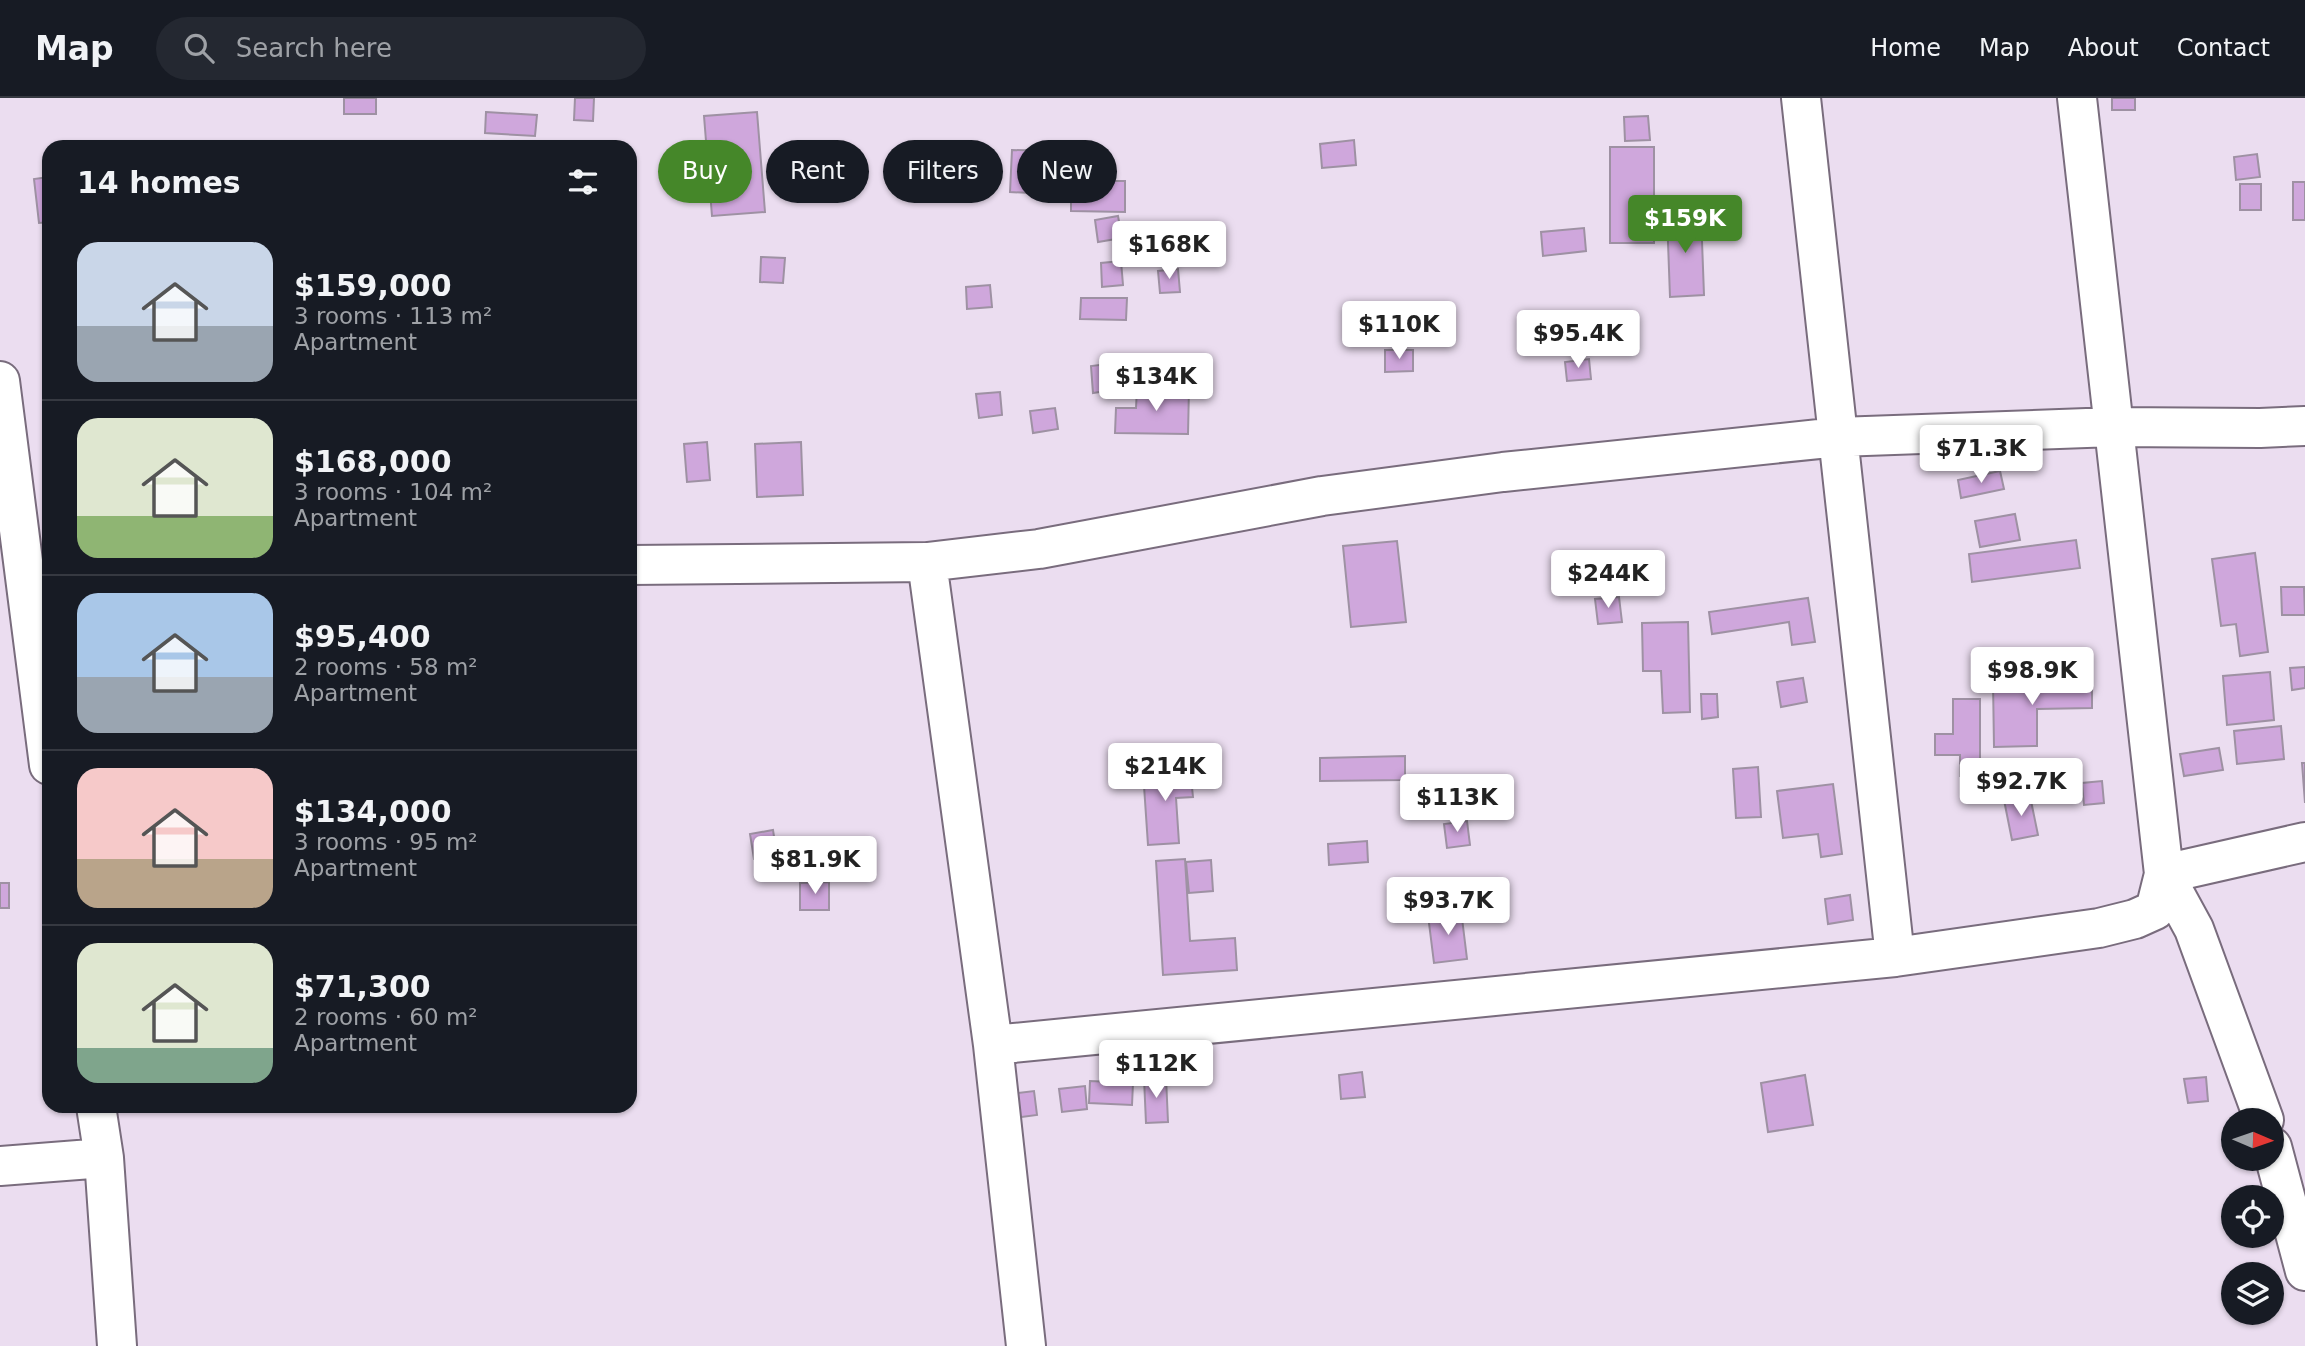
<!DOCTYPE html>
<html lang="en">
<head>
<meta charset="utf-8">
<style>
  :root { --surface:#171b24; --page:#242831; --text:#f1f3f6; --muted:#9ea1a6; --line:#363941; --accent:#458729 }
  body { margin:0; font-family:"DejaVu Sans",sans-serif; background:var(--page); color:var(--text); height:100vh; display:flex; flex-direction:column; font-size:26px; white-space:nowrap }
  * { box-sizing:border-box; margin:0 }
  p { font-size:23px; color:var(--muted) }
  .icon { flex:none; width:38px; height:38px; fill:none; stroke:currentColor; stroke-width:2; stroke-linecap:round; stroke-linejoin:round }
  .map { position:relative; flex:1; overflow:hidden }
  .drawer { position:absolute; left:42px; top:42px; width:595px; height:973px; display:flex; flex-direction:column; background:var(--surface); border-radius:21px; box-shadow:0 2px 5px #0004 }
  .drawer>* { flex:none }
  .banner { position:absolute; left:658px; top:42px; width:665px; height:63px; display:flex; gap:14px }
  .needle { width:46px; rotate:92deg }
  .fabs { position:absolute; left:2221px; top:1010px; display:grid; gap:14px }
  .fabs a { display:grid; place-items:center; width:63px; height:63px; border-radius:50%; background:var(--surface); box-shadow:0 2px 5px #0004; font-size:35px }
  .price { position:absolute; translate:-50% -60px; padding:0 16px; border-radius:7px; background:#fff; color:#222; font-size:23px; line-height:46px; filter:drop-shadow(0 2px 4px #0008) }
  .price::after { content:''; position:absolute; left:50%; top:42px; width:21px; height:16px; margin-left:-10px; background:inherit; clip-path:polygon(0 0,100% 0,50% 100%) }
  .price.current { background:var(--accent); color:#fff }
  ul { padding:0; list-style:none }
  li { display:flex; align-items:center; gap:21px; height:175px; padding:0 35px }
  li+li { border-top:2px solid var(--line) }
  li span { display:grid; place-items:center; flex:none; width:196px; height:140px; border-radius:21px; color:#555 }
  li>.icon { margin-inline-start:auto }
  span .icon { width:84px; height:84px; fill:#fffc; stroke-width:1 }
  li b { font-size:30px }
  h2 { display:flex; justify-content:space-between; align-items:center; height:84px; padding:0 35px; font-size:30px }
  .tag { padding:0 24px; border-radius:32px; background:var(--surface); box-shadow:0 2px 5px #0004; font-size:24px; line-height:63px }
  .tag.current { background:var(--accent); color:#fff }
  header { display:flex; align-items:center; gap:42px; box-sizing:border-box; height:98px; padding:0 35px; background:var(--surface); border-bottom:2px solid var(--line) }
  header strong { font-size:33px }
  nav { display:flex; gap:38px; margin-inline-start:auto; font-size:24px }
  .search { width:490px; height:63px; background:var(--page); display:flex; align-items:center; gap:18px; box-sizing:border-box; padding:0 24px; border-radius:38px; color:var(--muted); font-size:26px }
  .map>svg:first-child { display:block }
</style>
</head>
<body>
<header>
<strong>Map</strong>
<div class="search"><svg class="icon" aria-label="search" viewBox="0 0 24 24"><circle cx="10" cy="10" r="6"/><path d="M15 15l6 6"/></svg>Search here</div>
<nav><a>Home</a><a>Map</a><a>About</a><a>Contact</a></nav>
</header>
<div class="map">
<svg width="2305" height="1248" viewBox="0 0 2305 1248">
  <rect width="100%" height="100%" fill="#ebddf0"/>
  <path fill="#cfa7dc" stroke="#9e91a3" stroke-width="2" d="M 344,0 L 376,0 L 376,16 L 344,16 Z
    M 575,0 L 594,0 L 593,23 L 574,22 Z
    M 2112,0 L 2135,0 L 2135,12 L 2112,12 Z
    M 486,14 L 537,17 L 535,38 L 485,35 Z
    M 757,14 L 765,114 L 712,118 L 704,18 Z
    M 1648,18 L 1650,42 L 1625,43 L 1624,19 Z
    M 1354,42 L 1356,67 L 1322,70 L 1320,46 Z
    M 1610,49 L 1654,49 L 1654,145 L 1610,145 Z
    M 1012,52 L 1054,53 L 1052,96 L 1010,94 Z
    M 2257,56 L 2260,79 L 2236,82 L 2234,59 Z
    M 980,74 L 980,98 L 959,99 L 958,75 Z
    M 49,79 L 49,124 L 39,125 L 34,81 Z
    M 1071,83 L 1125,83 L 1125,114 L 1071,113 Z
    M 2293,84 L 2305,84 L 2305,122 L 2293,122 Z
    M 2240,86 L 2261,86 L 2261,112 L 2240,112 Z
    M 1701,116 L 1704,197 L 1670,199 L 1667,117 Z
    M 1118,118 L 1122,140 L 1098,144 L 1095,122 Z
    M 1584,130 L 1586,153 L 1543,158 L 1541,134 Z
    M 48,136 L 49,136 L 49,194 L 48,194 Z
    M 761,159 L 785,160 L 783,185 L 760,184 Z
    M 1121,163 L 1123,187 L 1102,189 L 1101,165 Z
    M 1178,171 L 1180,194 L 1160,195 L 1158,173 Z
    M 990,187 L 992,209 L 967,211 L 966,189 Z
    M 1081,200 L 1127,200 L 1126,222 L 1080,221 Z
    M 1385,252 L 1413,252 L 1413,273 L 1385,274 Z
    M 1589,261 L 1591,281 L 1567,283 L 1565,264 Z
    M 1115,265 L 1118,291 L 1093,295 L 1091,268 Z
    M 1137,290 L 1189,290 L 1188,336 L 1115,335 L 1116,310 L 1136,310 Z
    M 1000,294 L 1002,317 L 979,320 L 976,296 Z
    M 1055,310 L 1058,331 L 1033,335 L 1030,313 Z
    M 707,344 L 710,382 L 687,384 L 684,346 Z
    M 801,344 L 803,397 L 757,399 L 755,346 Z
    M 2000,373 L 2004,391 L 1961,400 L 1958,382 Z
    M 2015,416 L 2020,442 L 1980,449 L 1975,423 Z
    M 2076,442 L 2080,470 L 1972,484 L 1969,456 Z
    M 1397,443 L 1406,524 L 1351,529 L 1343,448 Z
    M 2255,455 L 2268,554 L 2240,558 L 2236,526 L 2221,528 L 2212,461 Z
    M 2281,489 L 2304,489 L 2305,517 L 2282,517 Z
    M 1619,499 L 1622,524 L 1598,526 L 1595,501 Z
    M 1808,500 L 1815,544 L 1792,547 L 1789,524 L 1712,536 L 1709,514 Z
    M 1688,524 L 1690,614 L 1663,615 L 1661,573 L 1643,573 L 1642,525 Z
    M 2305,569 L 2305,590 L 2292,592 L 2290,570 Z
    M 2270,574 L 2274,622 L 2227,627 L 2223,578 Z
    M 1803,580 L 1807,604 L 1781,609 L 1777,584 Z
    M 2092,583 L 2092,610 L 2037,611 L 2037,648 L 1994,649 L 1993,584 Z
    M 1701,596 L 1717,596 L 1718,619 L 1702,621 Z
    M 1953,601 L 1980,601 L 1980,678 L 1960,678 L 1960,657 L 1935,657 L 1935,636 L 1953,636 Z
    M 2281,628 L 2284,661 L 2237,666 L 2234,633 Z
    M 2219,650 L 2223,672 L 2184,678 L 2180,656 Z
    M 1405,658 L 1405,682 L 1320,683 L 1320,660 Z
    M 2302,665 L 2305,665 L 2305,705 Z
    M 1758,669 L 1761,719 L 1736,720 L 1733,671 Z
    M 2037,669 L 2039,692 L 2002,695 L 2000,672 Z
    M 1190,670 L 1193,699 L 1176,700 L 1179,745 L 1148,747 L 1143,673 Z
    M 2102,683 L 2104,705 L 2084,707 L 2082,685 Z
    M 1833,686 L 1842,756 L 1821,759 L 1818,736 L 1783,740 L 1777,693 Z
    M 2030,698 L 2038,737 L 2012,742 L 2004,702 Z
    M 1467,723 L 1470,747 L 1447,750 L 1444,726 Z
    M 773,732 L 777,758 L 754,761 L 750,736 Z
    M 1367,743 L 1368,764 L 1329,767 L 1328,746 Z
    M 1185,761 L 1190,843 L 1235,840 L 1237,872 L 1163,877 L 1156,763 Z
    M 1211,762 L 1213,793 L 1189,795 L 1186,764 Z
    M 829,784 L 829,812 L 800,812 L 800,785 Z
    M 0,785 L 9,785 L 9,810 L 0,810 Z
    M 1469,789 L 1470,809 L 1425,812 L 1423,792 Z
    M 1850,797 L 1853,822 L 1828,826 L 1825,801 Z
    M 1461,812 L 1467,861 L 1434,865 L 1428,817 Z
    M 1362,974 L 1365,999 L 1341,1001 L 1339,977 Z
    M 1805,977 L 1813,1027 L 1768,1034 L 1761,985 Z
    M 1166,979 L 1168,1024 L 1146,1025 L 1144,980 Z
    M 2206,979 L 2208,1003 L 2188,1005 L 2184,981 Z
    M 1090,983 L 1133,985 L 1132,1007 L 1089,1005 Z
    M 1085,988 L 1087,1011 L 1062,1014 L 1059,991 Z
    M 1034,993 L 1037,1017 L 1015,1020 L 1011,996 Z"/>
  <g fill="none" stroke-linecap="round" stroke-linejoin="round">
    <defs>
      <path id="minor" d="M 1801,0 L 1895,859
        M 0,283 L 49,667
        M 927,464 L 993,947 L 1026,1248
        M 630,467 L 927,464 L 1039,451 L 1322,398 L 1503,374 L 1838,339 L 2114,329 L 2260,330 L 2305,328
        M 993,947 L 1895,859 L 2099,830 L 2135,821 L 2155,812 L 2164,776 L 2077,0
        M 96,1008 L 104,1060 L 117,1248
        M 2264,1022 L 2194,831 L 2164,776 L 2305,744
        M 2272,1049 L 2305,1173
        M 0,1068 L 104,1060"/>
    </defs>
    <use href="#minor" stroke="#796c7d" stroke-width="42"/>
    <use href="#minor" stroke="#fff" stroke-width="38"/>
  </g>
</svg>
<div class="fabs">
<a><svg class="needle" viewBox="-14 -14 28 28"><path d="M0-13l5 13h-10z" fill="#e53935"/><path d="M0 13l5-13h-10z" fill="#9ea1a6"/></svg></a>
<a><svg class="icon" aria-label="locate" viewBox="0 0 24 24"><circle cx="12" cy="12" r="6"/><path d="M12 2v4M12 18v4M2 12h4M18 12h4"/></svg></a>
<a><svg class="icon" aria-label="layers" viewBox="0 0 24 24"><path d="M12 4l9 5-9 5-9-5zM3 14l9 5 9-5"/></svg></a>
</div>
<b class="price current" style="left:1685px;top:157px">$159K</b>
<b class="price" style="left:1169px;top:183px">$168K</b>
<b class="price" style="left:1399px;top:263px">$110K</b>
<b class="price" style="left:1578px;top:272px">$95.4K</b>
<b class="price" style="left:1156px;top:315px">$134K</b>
<b class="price" style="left:1981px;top:387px">$71.3K</b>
<b class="price" style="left:1608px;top:512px">$244K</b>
<b class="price" style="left:2032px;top:609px">$98.9K</b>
<b class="price" style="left:1165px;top:705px">$214K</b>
<b class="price" style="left:2021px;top:720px">$92.7K</b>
<b class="price" style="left:1457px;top:736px">$113K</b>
<b class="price" style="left:815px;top:798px">$81.9K</b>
<b class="price" style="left:1448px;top:839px">$93.7K</b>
<b class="price" style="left:1156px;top:1002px">$112K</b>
<div class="banner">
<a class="tag current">Buy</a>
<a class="tag">Rent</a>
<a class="tag">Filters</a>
<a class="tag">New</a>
</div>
<section class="drawer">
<h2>14 homes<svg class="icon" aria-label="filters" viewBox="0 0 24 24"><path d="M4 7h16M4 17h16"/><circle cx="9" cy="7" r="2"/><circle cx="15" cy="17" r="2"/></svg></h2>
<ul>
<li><span style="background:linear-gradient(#c9d6e8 60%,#9aa5b1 0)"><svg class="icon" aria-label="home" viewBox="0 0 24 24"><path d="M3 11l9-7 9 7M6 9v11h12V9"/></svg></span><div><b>$159,000</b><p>3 rooms · 113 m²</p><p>Apartment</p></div></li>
<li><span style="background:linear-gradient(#dfe7d0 70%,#8fb573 0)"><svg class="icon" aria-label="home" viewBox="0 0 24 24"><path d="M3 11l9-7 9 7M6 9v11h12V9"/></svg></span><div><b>$168,000</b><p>3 rooms · 104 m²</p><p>Apartment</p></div></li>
<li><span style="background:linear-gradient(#a9c7e8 60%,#9aa5b1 0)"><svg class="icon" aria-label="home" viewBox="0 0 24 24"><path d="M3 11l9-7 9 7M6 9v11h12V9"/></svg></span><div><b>$95,400</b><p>2 rooms · 58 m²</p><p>Apartment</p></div></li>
<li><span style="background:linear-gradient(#f6c9c9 65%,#b9a48a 0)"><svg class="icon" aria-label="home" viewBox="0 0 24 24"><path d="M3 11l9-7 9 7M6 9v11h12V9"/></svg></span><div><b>$134,000</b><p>3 rooms · 95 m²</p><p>Apartment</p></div></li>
<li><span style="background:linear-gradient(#dfe7d0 75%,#7fa58c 0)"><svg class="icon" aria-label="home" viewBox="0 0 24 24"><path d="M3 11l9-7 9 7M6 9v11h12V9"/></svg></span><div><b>$71,300</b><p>2 rooms · 60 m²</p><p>Apartment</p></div></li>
</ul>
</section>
</div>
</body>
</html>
